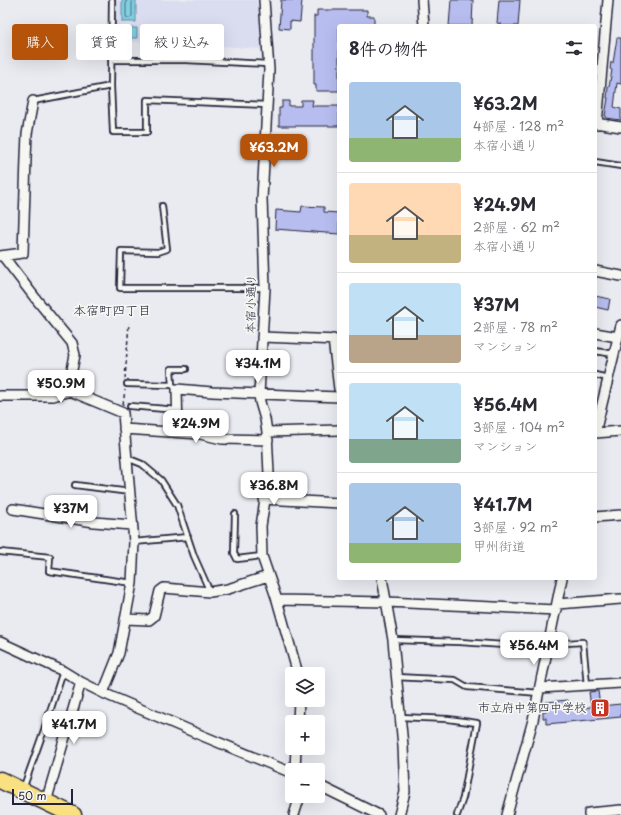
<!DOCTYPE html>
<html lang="ja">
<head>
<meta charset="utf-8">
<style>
  :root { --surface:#fff; --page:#f7f7f7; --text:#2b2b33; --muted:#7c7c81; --line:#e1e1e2; --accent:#b45309 }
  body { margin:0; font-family:"Playpen Sans","Klee One",sans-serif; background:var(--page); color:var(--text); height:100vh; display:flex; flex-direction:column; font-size:15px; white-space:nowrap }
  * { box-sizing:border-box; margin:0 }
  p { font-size:13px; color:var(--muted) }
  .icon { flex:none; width:22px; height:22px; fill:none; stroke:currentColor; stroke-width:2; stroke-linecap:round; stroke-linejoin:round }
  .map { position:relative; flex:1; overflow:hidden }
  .side { position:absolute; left:337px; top:24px; width:260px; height:556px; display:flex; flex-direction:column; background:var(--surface); border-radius:4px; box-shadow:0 4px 16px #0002 }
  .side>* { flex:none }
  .guide { position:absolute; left:12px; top:24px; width:265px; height:36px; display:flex; gap:8px }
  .tools { position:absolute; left:285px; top:667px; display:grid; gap:8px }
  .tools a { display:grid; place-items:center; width:40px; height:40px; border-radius:4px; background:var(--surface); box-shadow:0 4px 16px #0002; font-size:20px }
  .scale { position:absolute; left:12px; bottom:10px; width:61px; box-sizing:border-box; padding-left:4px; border:2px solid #22223b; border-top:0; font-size:11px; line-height:14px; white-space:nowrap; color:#22223b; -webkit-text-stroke:3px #f6f6f2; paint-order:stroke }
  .price { position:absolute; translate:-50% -34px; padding:0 9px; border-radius:8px; background:#fff; color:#222; font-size:13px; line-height:26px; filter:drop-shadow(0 1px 2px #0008) }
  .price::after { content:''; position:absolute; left:50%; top:24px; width:12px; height:9px; margin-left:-6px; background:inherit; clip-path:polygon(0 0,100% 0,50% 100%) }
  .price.active { background:var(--accent); color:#fff }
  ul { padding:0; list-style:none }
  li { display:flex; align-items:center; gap:12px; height:100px; padding:0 12px }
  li+li { border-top:1px solid var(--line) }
  li span { display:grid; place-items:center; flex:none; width:112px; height:80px; border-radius:4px; color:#555 }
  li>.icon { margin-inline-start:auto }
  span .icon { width:48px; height:48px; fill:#fffc; stroke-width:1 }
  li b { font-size:17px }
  h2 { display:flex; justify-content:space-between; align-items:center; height:48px; padding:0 12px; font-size:17px }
  .chip { padding:0 14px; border-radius:4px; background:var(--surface); box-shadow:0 4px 16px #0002; font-size:14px; line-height:36px }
  .chip.active { background:var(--accent); color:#fff }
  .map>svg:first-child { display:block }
</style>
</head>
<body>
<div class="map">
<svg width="621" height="815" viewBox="0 0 621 815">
  <rect width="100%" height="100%" fill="#e9ebf1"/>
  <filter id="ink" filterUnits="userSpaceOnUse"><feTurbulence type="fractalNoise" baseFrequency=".025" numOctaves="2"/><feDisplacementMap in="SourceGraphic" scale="8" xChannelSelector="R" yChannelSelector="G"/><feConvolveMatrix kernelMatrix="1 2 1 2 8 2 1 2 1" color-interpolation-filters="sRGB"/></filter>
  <g filter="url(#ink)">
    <path fill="#daddf0" d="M 115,0 L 257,0 L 261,36 L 262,49 L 182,43 L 115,42 Z"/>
    <path fill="#82d0e1" stroke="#5c8a9f" d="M 122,0 L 136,0 L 136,22 L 122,22 Z
      M 120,28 L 137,28 L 137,38 L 120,38 Z"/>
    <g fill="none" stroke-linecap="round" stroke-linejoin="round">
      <path stroke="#48687d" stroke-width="1" d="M 126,0 L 126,16 L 127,18 L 130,18 L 132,16 L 132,0"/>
    </g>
    <path fill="#b7bdef" stroke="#22223b" d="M 281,0 L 302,0 L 300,22 L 290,21 L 290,29 L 279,28 Z
      M 451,0 L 473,0 L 472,26 L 449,26 Z
      M 499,0 L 520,0 L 518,26 L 500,26 L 501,24 L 497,23 Z
      M 317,10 L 367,10 L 367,16 L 374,16 L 374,26 L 339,26 L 339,91 L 316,91 L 316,85 L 314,85 L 314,16 L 317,16 Z
      M 617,38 L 621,38 L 621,84 L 617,83 L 614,107 L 621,109 L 621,120 L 606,118 L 606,116 L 605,116 L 608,98 L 607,98 L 608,87 L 609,87 L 612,70 L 610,69 L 611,62 L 613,63 Z
      M 301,100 L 313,100 L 312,106 L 339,106 L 339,126 L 279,126 L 279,108 L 282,108 L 282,101 L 289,101 L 289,106 L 301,106 Z
      M 302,206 L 324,207 L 324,212 L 339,213 L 339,234 L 275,229 L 276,210 L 301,212 Z
      M 595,296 L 610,299 L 608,310 L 595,307 Z
      M 598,691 L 600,706 L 621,704 L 621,717 L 546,724 L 546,718 L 543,718 L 543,711 L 547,711 L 546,702 L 568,700 L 569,709 L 591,707 L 589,692 Z"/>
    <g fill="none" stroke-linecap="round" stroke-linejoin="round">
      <defs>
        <path id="service" d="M 112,0 L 111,86 L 113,132 L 147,132 L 147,100 L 267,105
          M 111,60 L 186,60 L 268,64
          M 33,101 L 111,86
          M 595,162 L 621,166
          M 162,206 L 167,249 L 158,252 L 121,251 L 120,288 L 265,288
          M 595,351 L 614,354
          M 595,375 L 608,378
          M 127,384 L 172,385 L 177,389
          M 172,385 L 171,369 L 186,369
          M 130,406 L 177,410
          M 127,458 L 142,464 L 161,480 L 177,505 L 194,556 L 210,592
          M 75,485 L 130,492
          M 235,514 L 234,553 L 237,559 L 262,556
          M 134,542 L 188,537
          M 0,552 L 50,557 L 49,571 L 132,583
          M 393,640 L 460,642 L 548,648
          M 549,644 L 583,642 L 587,685
          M 396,677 L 455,680 L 467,687 L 539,693
          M 400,717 L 448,719 L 477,723 L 463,798 L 457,815
          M 23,789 L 44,730 L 63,671"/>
        <path id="minor" d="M 264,0 L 269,70 L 262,199 L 265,288 L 259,394 L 260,402 L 265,419 L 267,432 L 269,474 L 261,526 L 262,556 L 277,600 L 298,674
          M 422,0 L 424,26
          M 595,123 L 621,127
          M 597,124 L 608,0
          M 0,256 L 23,253 L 26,158 L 27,134 L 33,101
          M 3,256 L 36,299 L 72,343 L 75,355 L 69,384 L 70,391
          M 595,271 L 621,276
          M 595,333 L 618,337
          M 262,337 L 339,340
          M 333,339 L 339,389
          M 0,396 L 53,396 L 70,391 L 123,413 L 134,542 L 132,583 L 119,653 L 103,693
          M 124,429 L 200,434 L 222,439 L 268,440
          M 178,432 L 177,389 L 212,392 L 339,397
          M 267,432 L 339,430
          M 595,433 L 621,325
          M 595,433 L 621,431
          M 264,499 L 339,503
          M 13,509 L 94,522 L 132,525
          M 595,517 L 621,515
          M 382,578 L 393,640 L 403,746 L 405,792 L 399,815
          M 277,600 L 387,602 L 556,610
          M 557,604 L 621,599
          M 125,619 L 149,620 L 154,616 L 160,591 L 164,588 L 210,592 L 228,589 L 268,576
          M 0,642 L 63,671 L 81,682 L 103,693 L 203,736 L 292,773
          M 540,688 L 621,683
          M 298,722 L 299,700
          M 295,770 L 296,748
          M 318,785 L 379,815
          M 46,802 L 81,682
          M 294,815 L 300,796
          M 507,815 L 533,720 L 562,578
          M 589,815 L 589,813 L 621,810"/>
        <path id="trunk" d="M 0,780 L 73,815"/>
      </defs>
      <use href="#service" stroke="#22223b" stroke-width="8"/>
      <use href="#minor" stroke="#22223b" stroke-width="12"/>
      <use href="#trunk" stroke="#22223b" stroke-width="19"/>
      <path stroke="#22223b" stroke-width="1.5" stroke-dasharray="4 3" stroke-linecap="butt" d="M 125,379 L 129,323
        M 123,405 L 125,390"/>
      <use href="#service" stroke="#f6f6f2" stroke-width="4.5"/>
      <use href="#minor" stroke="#f6f6f2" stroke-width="9"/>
      <use href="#trunk" stroke="#f9e181" stroke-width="16"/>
    </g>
  </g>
  <defs>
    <symbol id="building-square" viewBox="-11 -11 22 22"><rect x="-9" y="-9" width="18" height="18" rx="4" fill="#c8321e" stroke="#f6f6f2"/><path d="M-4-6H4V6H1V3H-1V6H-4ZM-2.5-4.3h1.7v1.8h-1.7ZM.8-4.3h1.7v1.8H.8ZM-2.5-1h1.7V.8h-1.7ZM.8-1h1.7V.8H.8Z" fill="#fff"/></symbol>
  </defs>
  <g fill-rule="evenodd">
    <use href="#building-square" x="589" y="697" width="22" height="22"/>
  </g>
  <g text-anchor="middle" stroke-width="3.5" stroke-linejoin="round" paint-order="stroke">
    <g font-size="12" fill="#22223b" stroke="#f6f6f2">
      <text transform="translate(251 304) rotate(-89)" y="4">本宿小通り</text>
    </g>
    <g font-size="12" fill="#22223b" stroke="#f6f6f2" text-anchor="end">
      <text x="586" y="712">市立府中第四中学校</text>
    </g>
    <g font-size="13" fill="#22223b" stroke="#f6f6f2">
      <text x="112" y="315">本宿町四丁目</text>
    </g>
  </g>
</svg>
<div class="tools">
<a><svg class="icon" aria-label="layers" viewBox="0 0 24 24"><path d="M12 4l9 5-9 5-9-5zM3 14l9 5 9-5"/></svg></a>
<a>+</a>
<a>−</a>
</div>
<div class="scale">50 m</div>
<b class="price active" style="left:274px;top:168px">¥63.2M</b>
<b class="price" style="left:258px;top:384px">¥34.1M</b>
<b class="price" style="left:61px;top:404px">¥50.9M</b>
<b class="price" style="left:196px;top:444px">¥24.9M</b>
<b class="price" style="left:274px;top:506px">¥36.8M</b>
<b class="price" style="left:71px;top:529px">¥37M</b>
<b class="price" style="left:534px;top:666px">¥56.4M</b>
<b class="price" style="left:74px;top:745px">¥41.7M</b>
<div class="guide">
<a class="chip active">購入</a>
<a class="chip">賃貸</a>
<a class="chip">絞り込み</a>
</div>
<section class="side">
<h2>8件の物件<svg class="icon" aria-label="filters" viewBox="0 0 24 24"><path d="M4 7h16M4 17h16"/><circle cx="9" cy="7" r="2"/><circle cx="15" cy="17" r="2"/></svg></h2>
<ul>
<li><span style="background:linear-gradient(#a9c7e8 70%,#8fb573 0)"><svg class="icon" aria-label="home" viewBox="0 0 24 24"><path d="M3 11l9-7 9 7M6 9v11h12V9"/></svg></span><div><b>¥63.2M</b><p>4部屋 · 128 m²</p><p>本宿小通り</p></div></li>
<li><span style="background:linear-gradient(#ffd9b3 65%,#c2b280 0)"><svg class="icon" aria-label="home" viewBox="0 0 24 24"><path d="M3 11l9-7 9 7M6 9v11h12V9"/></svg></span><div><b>¥24.9M</b><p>2部屋 · 62 m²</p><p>本宿小通り</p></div></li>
<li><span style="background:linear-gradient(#bfe0f5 65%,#b9a48a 0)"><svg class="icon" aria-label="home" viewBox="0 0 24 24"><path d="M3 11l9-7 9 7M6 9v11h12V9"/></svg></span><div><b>¥37M</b><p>2部屋 · 78 m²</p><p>マンション</p></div></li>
<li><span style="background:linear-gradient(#bfe0f5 70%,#7fa58c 0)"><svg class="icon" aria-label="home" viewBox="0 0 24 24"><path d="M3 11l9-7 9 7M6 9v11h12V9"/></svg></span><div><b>¥56.4M</b><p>3部屋 · 104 m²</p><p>マンション</p></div></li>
<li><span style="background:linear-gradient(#a9c7e8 75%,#8fb573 0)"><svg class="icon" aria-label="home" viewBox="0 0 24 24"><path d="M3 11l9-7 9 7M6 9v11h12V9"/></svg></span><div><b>¥41.7M</b><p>3部屋 · 92 m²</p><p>甲州街道</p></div></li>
</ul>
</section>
</div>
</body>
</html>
